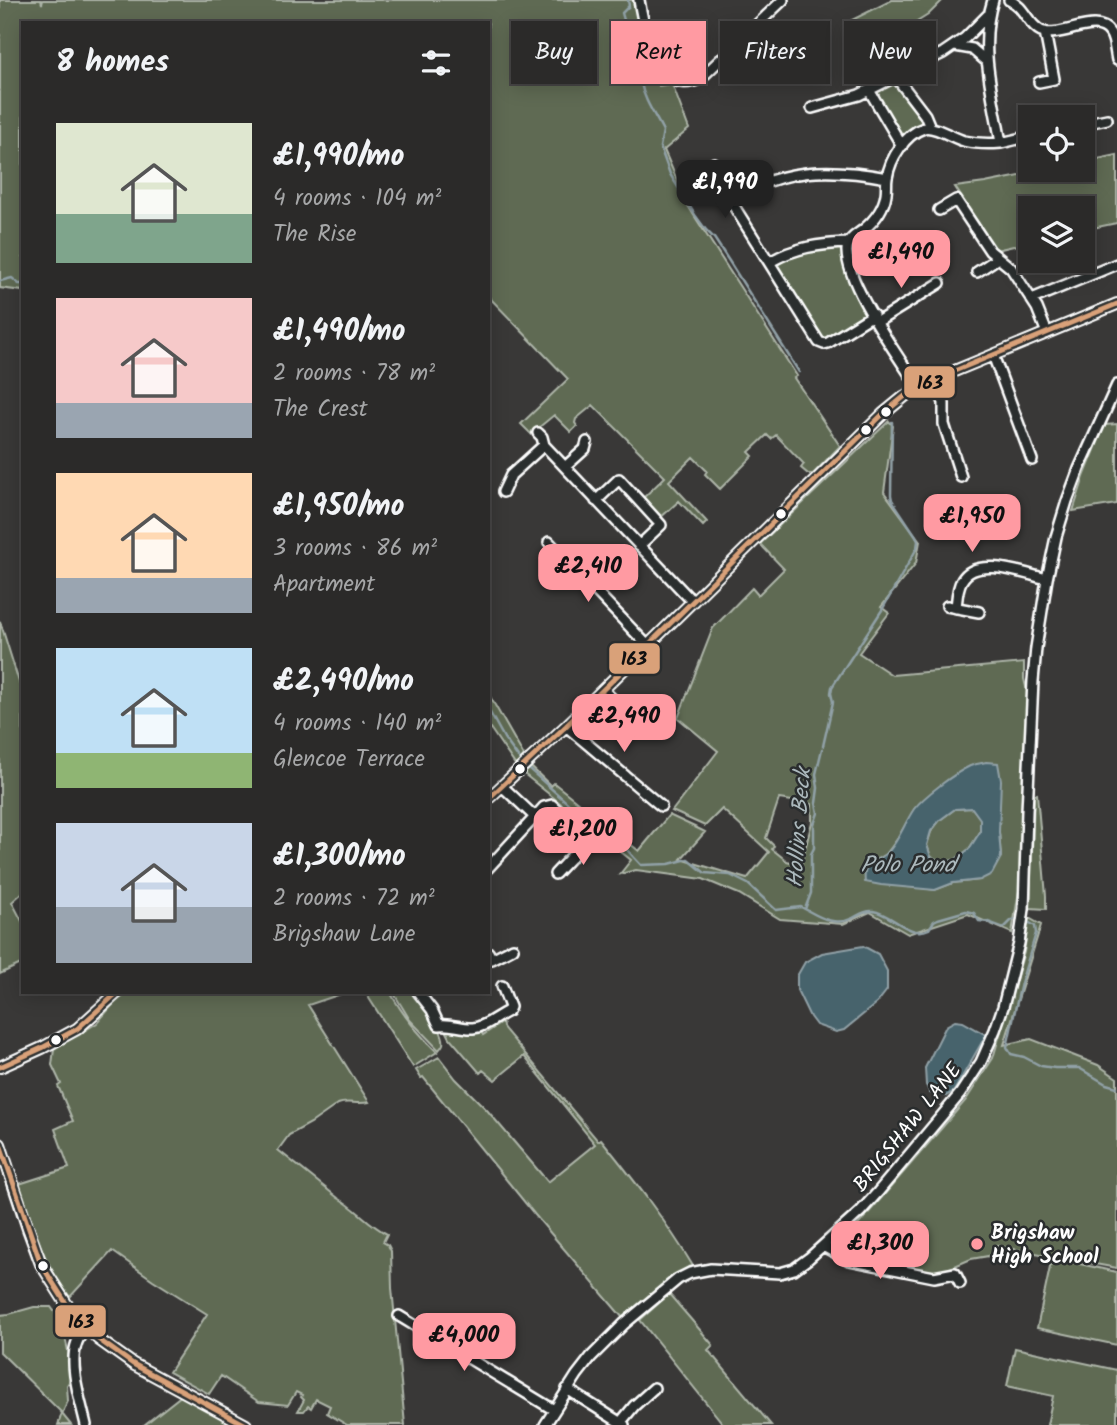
<!DOCTYPE html>
<html lang="en">
<head>
<meta charset="utf-8">
<style>
  :root { --surface:#2b2a29; --page:#373635; --text:#f1f3f6; --muted:#a6a7a8; --line:#474646; --accent:#ff9aa2 }
  body { margin:0; font-family:Kalam,sans-serif; background:var(--page); color:var(--text); height:100vh; display:flex; flex-direction:column; font-size:26px; white-space:nowrap }
  * { box-sizing:border-box; margin:0 }
  p { font-size:23px; color:var(--muted) }
  .icon { flex:none; width:38px; height:38px; fill:none; stroke:currentColor; stroke-width:2; stroke-linecap:round; stroke-linejoin:round }
  .map { position:relative; flex:1; overflow:hidden }
  .details { position:absolute; left:21px; top:21px; width:469px; height:973px; display:flex; flex-direction:column; background:var(--surface); border-radius:0px; box-shadow:0 4px 18px #0003,0 0 0 2px var(--line) }
  .details>* { flex:none }
  .hud { position:absolute; left:511px; top:21px; width:500px; height:63px; display:flex; gap:14px }
  .controls { position:absolute; left:1018px; top:105px; display:grid; gap:14px }
  .controls a { display:grid; place-items:center; width:77px; height:77px; border-radius:0px; background:var(--surface); box-shadow:0 4px 18px #0003,0 0 0 2px var(--line); font-size:35px }
  .price { position:absolute; translate:-50% -60px; padding:0 16px; border-radius:14px; background:var(--accent); color:#111; font-size:23px; line-height:46px; filter:drop-shadow(0 2px 4px #0008) }
  .price::after { content:''; position:absolute; left:50%; top:42px; width:21px; height:16px; margin-left:-10px; background:inherit; clip-path:polygon(0 0,100% 0,50% 100%) }
  .price.selected { background:#222; color:#fff }
  ul { padding:0; list-style:none }
  li { display:flex; align-items:center; gap:21px; height:175px; padding:0 35px }
  li span { display:grid; place-items:center; flex:none; width:196px; height:140px; border-radius:0px; color:#555 }
  li>.icon { margin-inline-start:auto }
  span .icon { width:84px; height:84px; fill:#fffc; stroke-width:1 }
  li b { font-size:30px }
  h2 { display:flex; justify-content:space-between; align-items:center; height:84px; padding:0 35px; font-size:30px }
  .pill { padding:0 24px; border-radius:0px; background:var(--surface); box-shadow:0 4px 18px #0003,0 0 0 2px var(--line); font-size:24px; line-height:63px }
  .pill.selected { background:var(--accent); color:#111 }
  .map>svg:first-child { display:block }
</style>
</head>
<body>
<div class="map">
<svg width="1117" height="1425" viewBox="0 0 1117 1425">
  <rect width="100%" height="100%" fill="#393837"/>
  <filter id="ink" filterUnits="userSpaceOnUse"><feTurbulence type="fractalNoise" baseFrequency=".0143" numOctaves="2"/><feDisplacementMap in="SourceGraphic" scale="14" xChannelSelector="R" yChannelSelector="G"/><feConvolveMatrix kernelMatrix="1 2 1 2 8 2 1 2 1" color-interpolation-filters="sRGB"/></filter>
  <g filter="url(#ink)">
    <path fill="#5e6b53" stroke="#aeb5a9" stroke-width="2" fill-rule="evenodd" d="M 0,0 L 41,0 L 42,4 L 43,0 L 634,0 L 659,86 L 672,84 L 689,129 L 664,150 L 681,189 L 679,191 L 681,195 L 797,376 L 794,378 L 840,446 L 813,474 L 808,474 L 801,468 L 804,464 L 776,435 L 771,439 L 767,435 L 749,452 L 753,456 L 720,489 L 705,474 L 707,471 L 693,457 L 669,481 L 707,522 L 703,526 L 679,501 L 659,519 L 642,499 L 665,477 L 593,405 L 576,419 L 575,423 L 577,426 L 571,432 L 554,415 L 531,434 L 521,424 L 568,379 L 488,296 L 488,23 L 23,23 L 23,291 L 0,288 Z
      M 892,0 L 943,0 L 928,15 L 866,54 L 850,21 Z
      M 890,83 L 895,84 L 923,118 L 922,124 L 906,137 L 900,137 L 876,97 L 878,89 Z
      M 1117,155 L 1117,223 L 1083,230 L 1083,208 L 1031,208 L 1031,242 L 996,250 L 955,187 L 985,183 L 1049,170 L 1083,170 L 1083,162 Z
      M 839,247 L 845,255 L 866,313 L 827,340 L 821,340 L 776,265 L 776,263 L 800,252 Z
      M 889,421 L 893,426 L 884,492 L 920,541 L 916,563 L 881,607 L 889,613 L 859,653 L 892,675 L 1024,663 L 1024,679 L 1028,695 L 1019,891 L 1012,933 L 968,914 L 908,934 L 870,912 L 843,924 L 780,919 L 739,894 L 703,879 L 636,870 L 620,874 L 631,860 L 524,774 L 531,767 L 551,786 L 554,783 L 639,851 L 669,815 L 701,830 L 705,832 L 681,859 L 747,879 L 769,852 L 722,809 L 705,826 L 672,811 L 718,751 L 678,718 L 713,628 L 752,588 L 758,595 L 784,569 L 760,544 ZM 971,766 L 999,832 L 1001,857 L 980,880 L 953,883 L 935,890 L 914,887 L 869,864 L 887,853 L 898,838 L 915,808 L 939,787 ZM 779,799 L 812,804 L 812,822 L 801,865 L 787,861 L 772,849 L 774,846 L 766,838 Z
      M 1117,424 L 1117,504 L 1073,511 L 1084,477 L 1105,425 Z
      M 0,621 L 23,695 L 23,892 L 12,902 L 23,923 L 23,963 L 0,974 Z
      M 488,693 L 524,756 L 516,766 L 488,725 Z
      M 1037,794 L 1046,896 L 1046,909 L 1030,908 L 1034,795 Z
      M 972,808 L 980,818 L 980,832 L 969,849 L 955,860 L 943,862 L 931,857 L 927,845 L 931,832 L 940,820 L 955,809 Z
      M 1029,918 L 1041,925 L 1004,1045 L 1031,1039 L 1098,1065 L 1117,1078 L 1117,1268 L 997,1246 L 994,1255 L 971,1259 L 941,1272 L 913,1268 L 912,1252 L 927,1251 L 906,1229 L 890,1253 C 875,1254 862,1246 847,1248 L 841,1241 L 859,1224 L 966,1100 L 993,1058 L 1024,952 Z
      M 130,992 L 334,992 L 336,995 L 340,992 L 347,992 L 308,1005 L 369,1102 C 357,1105 347,1100 338,1104 L 311,1123 L 289,1135 L 278,1150 L 338,1198 C 356,1208 369,1225 387,1234 L 383,1242 L 388,1245 L 391,1251 L 392,1288 L 405,1425 L 347,1425 L 327,1413 L 330,1406 L 316,1399 L 311,1408 L 308,1406 L 304,1411 L 298,1411 L 304,1400 L 301,1397 L 302,1395 L 296,1392 L 288,1405 L 259,1402 L 221,1376 L 209,1394 L 169,1372 L 207,1314 L 153,1280 L 112,1251 L 70,1297 C 43,1264 32,1224 19,1184 L 69,1168 L 55,1129 L 73,1121 L 58,1086 L 61,1084 L 52,1065 L 54,1049 L 97,1023 L 116,1001 Z
      M 365,992 L 390,992 C 404,1017 417,1032 437,1052 L 413,1067 Z
      M 393,992 L 414,992 C 422,1003 441,1026 443,1039 C 444,1045 442,1046 439,1050 L 410,1020 Z
      M 502,1018 L 503,1027 L 506,1031 L 598,1141 L 601,1139 C 634,1180 666,1221 693,1266 L 667,1282 L 623,1318 L 535,1215 L 423,1077 L 421,1078 L 416,1070 L 439,1057 L 456,1079 L 487,1110 L 548,1182 L 595,1144 L 524,1056 L 495,1080 L 483,1070 L 480,1073 L 450,1038 L 447,1032 L 449,1029 L 480,1030 L 483,1035 L 501,1023 L 499,1019 Z
      M 1052,1258 L 1117,1272 L 1117,1345 L 1037,1328 Z
      M 669,1294 L 713,1345 L 708,1350 L 771,1425 L 724,1425 L 640,1320 Z
      M 34,1307 L 51,1307 L 62,1322 L 68,1351 L 71,1379 L 67,1385 L 68,1401 L 62,1414 L 71,1425 L 58,1425 L 62,1413 L 0,1352 L 0,1315 L 9,1314 Z
      M 1015,1348 L 1117,1370 L 1117,1425 L 1047,1425 L 1053,1396 L 1007,1386 Z
      M 182,1395 L 237,1425 L 144,1425 Z"/>
    <path fill="#47636c" stroke="#91a1a7" stroke-width="2" fill-rule="evenodd" d="M 986,762 L 998,763 L 1001,780 L 999,832 L 1001,857 L 992,874 L 980,880 L 953,883 L 935,890 L 881,885 L 865,882 C 862,860 878,863 889,851 C 900,838 905,822 914,809 C 924,796 955,773 970,766 C 975,764 981,763 986,762 ZM 972,808 L 980,819 L 980,832 L 969,849 L 955,860 L 943,862 L 931,857 L 927,845 L 931,831 L 940,820 L 955,809 Z
      M 863,946 L 878,954 L 887,971 L 887,990 L 877,1003 L 844,1030 L 836,1032 L 816,1025 L 810,1017 L 797,990 L 797,976 L 805,962 L 822,953 Z
      M 955,1021 L 963,1022 L 986,1035 L 954,1091 L 946,1096 L 930,1093 L 926,1085 L 925,1068 L 946,1026 Z"/>
    <g fill="none" stroke-linecap="round" stroke-linejoin="round">
      <path stroke="#91a1a7" stroke-width="2.5" d="M 628,0 L 629,6 L 622,13 L 626,27 L 632,32 L 638,51 L 644,54 C 647,67 640,72 641,83 C 644,100 655,115 663,131 L 660,147 L 670,174 L 695,215 L 706,230 L 714,238 L 729,261 L 799,372
        M 0,281 L 12,278 L 19,284 L 23,284
        M 488,709 L 504,738 L 520,760
        M 823,746 L 833,702 L 831,693 L 832,687 L 882,610 L 917,548 L 918,541 L 916,536 L 892,500 L 891,495 L 892,422
        M 528,768 L 581,815 L 615,837 L 641,865 L 669,864 L 688,859 L 705,873 L 730,875 L 748,884 L 776,910 L 801,907 C 817,915 833,928 853,918 C 859,915 865,910 873,911 C 893,914 909,939 929,929 L 934,921 L 938,919 L 966,911 L 974,913 L 979,921 L 988,922 L 1004,928 L 1012,920 L 1018,919
        M 805,909 L 811,893 L 811,854 L 814,848 L 814,824 L 818,813 L 816,803 L 818,788 L 816,774 L 822,749
        M 1028,922 L 1035,926 L 1036,933 L 1021,983 L 1007,1047 L 1011,1054 L 1024,1057 L 1041,1066 L 1055,1068 L 1079,1068 L 1106,1084 L 1117,1087"/>
      <defs>
        <path id="minor" d="M 639,0 C 644,29 657,101 701,78 L 783,0
          M 1009,0 C 1025,7 1027,24 1041,31 C 1060,40 1097,12 1110,33 C 1115,40 1115,52 1117,60
          M 955,46 L 972,49 L 986,61
          M 896,77 L 925,115 L 930,127
          M 1039,82 L 1054,79 L 1045,32
          M 869,90 L 902,146
          M 812,108 L 859,95 L 943,53 L 965,38 L 988,15
          M 1083,124 L 1107,119
          M 1001,143 L 1031,136
          M 714,163 L 725,192 L 819,342 L 824,344 L 828,343 L 873,315
          M 730,200 C 781,168 829,167 887,178
          M 939,210 L 956,200 L 990,251 L 1011,268 L 1037,308 L 1047,333
          M 770,262 C 795,247 820,244 849,243
          M 977,272 L 998,258
          M 1032,299 L 1117,264
          M 877,322 L 940,283
          M 993,355 L 1032,460
          M 935,379 L 944,403 L 944,424 L 961,477
          M 918,387 C 901,360 838,274 848,244 C 851,237 858,234 863,230 C 874,221 884,208 886,194 C 887,189 886,183 887,178 C 890,159 905,134 924,128 C 934,125 953,138 964,141 C 977,144 989,144 1001,143 C 993,95 978,47 993,0
          M 538,433 L 542,437 L 544,445 L 692,601
          M 565,467 L 585,449 L 587,442
          M 503,492 L 511,475 L 544,445
          M 596,501 L 619,479 L 661,525 L 639,546
          M 549,542 L 648,646
          M 947,606 L 979,612
          M 956,608 C 957,599 957,588 962,580 C 976,555 1025,574 1047,579
          M 603,690 L 629,715 L 638,716
          M 566,726 L 661,806
          M 488,799 L 566,726 L 883,414 L 905,396 L 935,379 L 1117,304
          M 535,817 L 544,807 L 552,805 L 588,839 L 555,874
          M 488,868 L 535,817 L 502,786
          M 488,952 L 492,959 L 513,948
          M 418,992 L 432,1010 L 439,1025 C 451,1023 462,1029 473,1028 C 486,1027 497,1016 508,1011 L 510,1007 L 502,986
          M 0,1067 L 42,1048 L 77,1029 L 118,992
          M 0,1144 L 28,1229 L 41,1264 L 71,1311 L 98,1339 L 133,1364 L 246,1425
          M 823,1246 L 849,1260 L 934,1277 L 955,1273 L 960,1283
          M 399,1316 L 554,1410
          M 567,1389 L 624,1425
          M 620,1423 L 634,1406 L 654,1388
          M 86,1425 C 81,1402 68,1365 77,1342 C 79,1337 83,1332 86,1328
          M 545,1425 L 577,1375 L 591,1357 L 624,1324 L 678,1279 L 690,1273 L 711,1269 L 780,1273 L 794,1269 L 809,1258 L 860,1212 L 878,1192 L 960,1094 L 981,1062 L 995,1030 L 1003,1007 L 1019,943 L 1024,909 L 1027,811 L 1033,681 L 1036,648 L 1047,579 L 1056,537 L 1067,501 L 1079,469 L 1117,385"/>
      </defs>
      <use href="#minor" stroke="#fff" stroke-width="14"/>
      <use href="#minor" stroke="#2a2d2e" stroke-width="9"/>
      <defs>
        <path id="bus-1" d="M 488,799 L 566,726 L 883,414 L 905,396 L 935,379 L 1117,304
          M 0,1067 L 42,1048 L 77,1029 L 118,992
          M 0,1144 L 41,1264 L 71,1311 L 98,1339 L 133,1364 L 246,1425"/>
      </defs>
      <use href="#bus-1" stroke="#2a2d2e" stroke-width="10"/>
      <use href="#bus-1" stroke="#d9a179" stroke-width="5"/>
    </g>
  </g>
  <g fill="#fff" stroke="#2a2d2e" stroke-width="2.5">
    <circle cx="886" cy="412" r="6"/>
    <circle cx="866" cy="430" r="6"/>
    <circle cx="781" cy="514" r="6"/>
    <circle cx="520" cy="769" r="6"/>
    <circle cx="56" cy="1040" r="6"/>
    <circle cx="43" cy="1266" r="6"/>
  </g>
  <circle fill="#ff9aa2" stroke="#2a2d2e" stroke-width="2.5" cx="977" cy="1244" r="7"/>
  <g text-anchor="middle" stroke-width="5" stroke-linejoin="round" paint-order="stroke">
    <g font-size="21" fill="#fff" stroke="#2a2d2e">
      <text transform="translate(907 1127) rotate(-51)" y="7">BRIGSHAW LANE</text>
    </g>
    <g font-size="21" font-weight="bold" fill="#fff" stroke="#2a2d2e" text-anchor="start">
      <text x="991" y="1239">Brigshaw<tspan x="991" dy="24">High School</tspan></text>
    </g>
    <g font-size="23" font-style="italic" fill="#acb9bd" stroke="#2a2d2e">
      <text transform="translate(798 828) rotate(-86)" y="8">Hollins Beck</text>
      <text x="908" y="872">Polo Pond</text>
    </g>
  </g>
  <g stroke="#2a2d2e" stroke-width="2.5">
    <rect x="903" y="365" width="53" height="34" rx="7" fill="#d9a179"/>
    <rect x="608" y="642" width="53" height="33" rx="7" fill="#d9a179"/>
    <rect x="54" y="1304" width="53" height="34" rx="7" fill="#d9a179"/>
  </g>
  <g font-size="19" text-anchor="middle" font-weight="bold" fill="#111">
    <text x="930" y="389">163</text>
    <text x="634" y="665">163</text>
    <text x="81" y="1328">163</text>
  </g>
</svg>
<div class="controls">
<a><svg class="icon" aria-label="locate" viewBox="0 0 24 24"><circle cx="12" cy="12" r="6"/><path d="M12 2v4M12 18v4M2 12h4M18 12h4"/></svg></a>
<a><svg class="icon" aria-label="layers" viewBox="0 0 24 24"><path d="M12 4l9 5-9 5-9-5zM3 14l9 5 9-5"/></svg></a>
</div>
<b class="price selected" style="left:725px;top:220px">£1,990</b>
<b class="price" style="left:901px;top:290px">£1,490</b>
<b class="price" style="left:972px;top:554px">£1,950</b>
<b class="price" style="left:588px;top:604px">£2,410</b>
<b class="price" style="left:624px;top:754px">£2,490</b>
<b class="price" style="left:583px;top:867px">£1,200</b>
<b class="price" style="left:880px;top:1281px">£1,300</b>
<b class="price" style="left:464px;top:1373px">£4,000</b>
<div class="hud">
<a class="pill">Buy</a>
<a class="pill selected">Rent</a>
<a class="pill">Filters</a>
<a class="pill">New</a>
</div>
<section class="details">
<h2>8 homes<svg class="icon" aria-label="filters" viewBox="0 0 24 24"><path d="M4 7h16M4 17h16"/><circle cx="9" cy="7" r="2"/><circle cx="15" cy="17" r="2"/></svg></h2>
<ul>
<li><span style="background:linear-gradient(#dfe7d0 65%,#7fa58c 0)"><svg class="icon" aria-label="home" viewBox="0 0 24 24"><path d="M3 11l9-7 9 7M6 9v11h12V9"/></svg></span><div><b>£1,990/mo</b><p>4 rooms · 104 m²</p><p>The Rise</p></div></li>
<li><span style="background:linear-gradient(#f6c9c9 75%,#9aa5b1 0)"><svg class="icon" aria-label="home" viewBox="0 0 24 24"><path d="M3 11l9-7 9 7M6 9v11h12V9"/></svg></span><div><b>£1,490/mo</b><p>2 rooms · 78 m²</p><p>The Crest</p></div></li>
<li><span style="background:linear-gradient(#ffd9b3 75%,#9aa5b1 0)"><svg class="icon" aria-label="home" viewBox="0 0 24 24"><path d="M3 11l9-7 9 7M6 9v11h12V9"/></svg></span><div><b>£1,950/mo</b><p>3 rooms · 86 m²</p><p>Apartment</p></div></li>
<li><span style="background:linear-gradient(#bfe0f5 75%,#8fb573 0)"><svg class="icon" aria-label="home" viewBox="0 0 24 24"><path d="M3 11l9-7 9 7M6 9v11h12V9"/></svg></span><div><b>£2,490/mo</b><p>4 rooms · 140 m²</p><p>Glencoe Terrace</p></div></li>
<li><span style="background:linear-gradient(#c9d6e8 60%,#9aa5b1 0)"><svg class="icon" aria-label="home" viewBox="0 0 24 24"><path d="M3 11l9-7 9 7M6 9v11h12V9"/></svg></span><div><b>£1,300/mo</b><p>2 rooms · 72 m²</p><p>Brigshaw Lane</p></div></li>
</ul>
</section>
</div>
</body>
</html>
